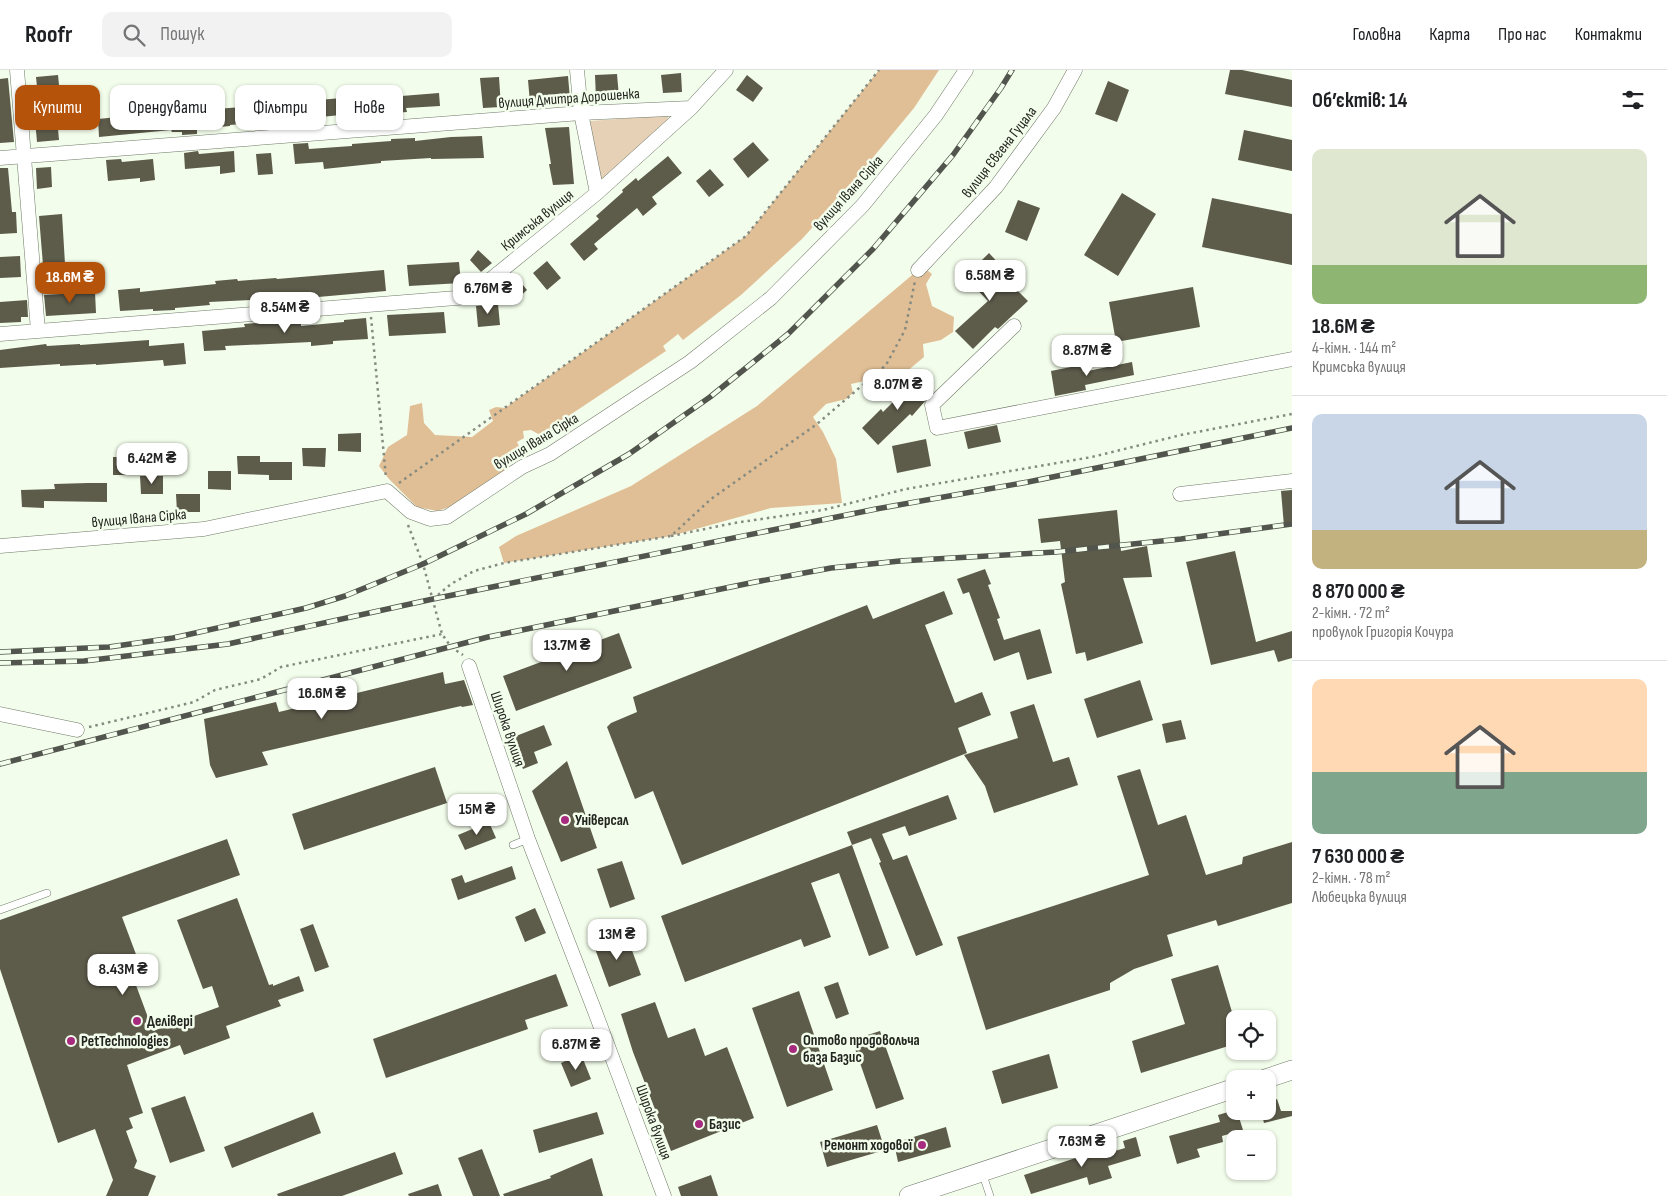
<!DOCTYPE html>
<html lang="uk">
<head>
<meta charset="utf-8">
<style>
  :root { --surface:#fff; --page:#f2f2f2; --text:#202124; --muted:#757577; --line:#e0e0e0; --accent:#b45309 }
  body { margin:0; font-family:"Sofia Sans Condensed",sans-serif; background:var(--page); color:var(--text); height:100vh; display:flex; flex-direction:column; font-size:19px; white-space:nowrap }
  * { box-sizing:border-box; margin:0 }
  p { font-size:16px; color:var(--muted) }
  .icon { flex:none; width:28px; height:28px; fill:none; stroke:currentColor; stroke-width:2; stroke-linecap:round; stroke-linejoin:round }
  .map { position:relative; flex:1; overflow:hidden }
  .sheet { display:flex; flex-direction:column; background:var(--surface); width:375px }
  .sheet>* { flex:none }
  .guide { position:absolute; left:15px; top:15px; width:475px; height:45px; display:flex; gap:10px }
  .tools { position:absolute; left:1226px; top:940px; display:grid; gap:10px }
  .tools a { display:grid; place-items:center; width:50px; height:50px; border-radius:10px; background:var(--surface); box-shadow:0 1px 4px #0004; font-size:25px }
  .price { position:absolute; translate:-50% -42px; padding:0 11px; border-radius:10px; background:#fff; color:#222; font-size:16px; line-height:32px; filter:drop-shadow(0 1px 2px #0008) }
  .price::after { content:''; position:absolute; left:50%; top:30px; width:15px; height:11px; margin-left:-8px; background:inherit; clip-path:polygon(0 0,100% 0,50% 100%) }
  .price.active { background:var(--accent); color:#fff }
  ul { padding:0; list-style:none }
  li { display:grid; align-content:center; gap:10px; height:265px; padding:0 20px }
  li+li { border-top:1px solid var(--line) }
  li span { display:grid; place-items:center; height:155px; border-radius:10px; color:#555 }
  li>.icon { margin-inline-start:auto }
  span .icon { width:90px; height:90px; fill:#fffc; stroke-width:1 }
  li b { font-size:21px }
  h2 { display:flex; justify-content:space-between; align-items:center; height:60px; padding:0 20px; font-size:21px }
  .tag { padding:0 18px; border-radius:10px; background:var(--surface); box-shadow:0 1px 4px #0004; font-size:18px; line-height:45px }
  .tag.active { background:var(--accent); color:#fff }
  header { display:flex; align-items:center; gap:30px; box-sizing:border-box; height:70px; padding:0 25px; background:var(--surface); border-bottom:1px solid var(--line) }
  header strong { font-size:24px }
  nav { display:flex; gap:28px; margin-inline-start:auto; font-size:18px }
  .search { width:350px; height:45px; background:var(--page); display:flex; align-items:center; gap:12px; box-sizing:border-box; padding:0 18px; border-radius:10px; color:var(--muted); font-size:19px }
  main { display:flex; flex:1; min-height:0 }
  .map>svg:first-child { display:block }
</style>
</head>
<body>
<header>
<strong>Roofr</strong>
<div class="search"><svg class="icon" aria-label="search" viewBox="0 0 24 24"><circle cx="10" cy="10" r="6"/><path d="M15 15l6 6"/></svg>Пошук</div>
<nav><a>Головна</a><a>Карта</a><a>Про нас</a><a>Контакти</a></nav>
</header>
<main>
<div class="map">
<svg width="1292" height="1126" viewBox="0 0 1292 1126">
  <rect width="100%" height="100%" fill="#f3fdeb"/>
  <path fill="#e7d1b6" d="M 669,45 L 665,57 L 601,112 L 577,52 Z"/>
  <path fill="#e1bf96" d="M 879,0 L 939,0 L 914,38 L 846,120 L 802,169 L 741,225 L 683,270 L 678,264 L 663,276 L 666,281 L 540,365 L 531,360 L 523,361 L 524,368 L 517,372 L 523,385 L 509,394 L 505,406 L 456,435 L 437,441 L 417,437 L 389,409 L 379,396 L 388,377 L 407,365 L 410,336 L 422,333 L 424,353 L 435,365 L 472,367 L 493,351 L 489,340 L 496,337 L 505,338 L 746,166 Z
    M 918,200 L 927,200 L 932,204 L 926,214 L 932,236 L 954,247 L 953,262 L 941,270 L 923,274 L 924,287 L 906,302 L 851,314 L 853,323 L 846,329 L 826,334 L 813,347 L 823,362 L 836,389 L 842,433 L 771,438 L 671,466 L 504,493 L 499,477 L 516,466 L 631,416 L 757,336 Z"/>
  <path fill="#5d5b4a" d="M 1230,0 L 1242,0 L 1292,10 L 1292,37 L 1225,24 Z
    M 681,3 L 682,22 L 663,23 L 661,5 Z
    M 617,4 L 619,27 L 596,29 L 595,5 Z
    M 58,5 L 60,25 L 38,27 L 36,7 Z
    M 747,5 L 763,18 L 753,32 L 736,20 Z
    M 568,6 L 570,29 L 530,33 L 528,10 Z
    M 499,7 L 501,37 L 483,38 L 480,8 Z
    M 8,8 L 14,72 L 0,73 L 0,9 Z
    M 1108,11 L 1129,20 L 1117,52 L 1095,44 Z
    M 439,23 L 440,36 L 406,38 L 407,42 L 379,44 L 379,41 L 321,47 L 319,30 L 364,26 L 364,29 Z
    M 298,33 L 299,49 L 230,55 L 230,56 L 197,59 L 197,64 L 182,65 L 182,62 L 172,62 L 171,60 L 99,67 L 98,49 L 138,45 L 138,41 L 160,39 L 161,43 Z
    M 57,48 L 59,70 L 37,72 L 35,50 Z
    M 569,57 L 574,114 L 553,115 L 549,94 L 551,94 L 545,58 Z
    M 1244,60 L 1292,70 L 1292,101 L 1238,90 Z
    M 482,66 L 484,88 L 431,89 L 431,88 L 381,91 L 381,93 L 324,99 L 323,92 L 295,94 L 293,74 L 308,73 L 309,79 L 352,76 L 352,74 L 391,71 L 391,69 L 415,68 L 415,71 L 451,67 Z
    M 753,72 L 769,90 L 748,108 L 733,89 Z
    M 198,81 L 199,84 L 234,81 L 235,102 L 220,104 L 220,96 L 185,99 L 184,83 Z
    M 271,83 L 273,104 L 258,105 L 256,84 Z
    M 668,86 L 682,103 L 652,127 L 657,134 L 643,146 L 637,138 L 594,174 L 598,179 L 584,191 L 570,174 L 599,149 L 596,146 L 623,122 L 622,120 L 636,108 L 638,111 Z
    M 121,89 L 122,92 L 153,89 L 155,110 L 140,112 L 140,108 L 108,111 L 106,90 Z
    M 51,97 L 52,117 L 37,119 L 36,98 Z
    M 0,98 L 8,98 L 12,142 L 16,142 L 17,163 L 0,164 Z
    M 710,99 L 724,115 L 709,127 L 696,111 Z
    M 1122,123 L 1156,144 L 1118,206 L 1084,185 Z
    M 1212,128 L 1292,144 L 1292,195 L 1202,177 Z
    M 1018,130 L 1040,138 L 1027,171 L 1005,162 Z
    M 62,144 L 65,194 L 43,195 L 39,146 Z
    M 478,180 L 492,193 L 481,202 L 470,190 Z
    M 989,183 L 1003,198 L 999,202 L 1028,231 L 998,259 L 995,257 L 973,279 L 955,261 L 988,231 L 965,207 Z
    M 20,186 L 21,207 L 0,208 L 0,187 Z
    M 547,191 L 561,208 L 547,220 L 533,203 Z
    M 459,192 L 461,213 L 409,216 L 407,195 Z
    M 384,200 L 386,221 L 318,227 L 209,232 L 210,235 L 175,238 L 175,240 L 153,241 L 153,239 L 120,241 L 118,220 L 140,218 L 140,222 L 216,214 L 215,211 L 237,209 L 238,211 L 276,208 L 277,209 Z
    M 518,209 L 527,220 L 516,230 L 506,219 Z
    M 1193,217 L 1200,257 L 1116,272 L 1109,232 Z
    M 95,222 L 96,243 L 46,246 L 44,225 Z
    M 27,230 L 28,247 L 21,247 L 21,252 L 0,253 L 0,232 Z
    M 498,234 L 500,255 L 478,257 L 476,236 Z
    M 444,242 L 446,263 L 389,266 L 387,245 Z
    M 366,248 L 368,269 L 333,271 L 333,274 L 311,276 L 311,272 L 225,276 L 226,280 L 204,281 L 202,261 L 245,257 L 244,254 L 267,252 L 267,254 L 301,251 L 301,256 L 344,252 L 344,250 Z
    M 149,270 L 149,276 L 184,273 L 186,294 L 164,296 L 163,290 L 96,295 L 96,294 L 60,296 L 60,294 L 0,298 L 0,280 L 46,274 L 47,276 L 80,274 L 80,275 Z
    M 1132,292 L 1134,305 L 1085,315 L 1086,320 L 1055,326 L 1051,301 L 1081,295 L 1083,302 Z
    M 919,306 L 934,321 L 912,346 L 910,344 L 878,375 L 862,358 L 881,339 L 883,342 Z
    M 997,355 L 1001,372 L 968,379 L 964,362 Z
    M 361,363 L 361,382 L 338,381 L 338,364 Z
    M 926,369 L 931,396 L 897,403 L 892,376 Z
    M 302,378 L 326,378 L 325,397 L 303,396 Z
    M 237,386 L 260,386 L 260,392 L 292,392 L 292,410 L 269,410 L 269,405 L 238,404 Z
    M 113,387 L 136,387 L 136,405 L 113,405 Z
    M 208,401 L 231,401 L 231,420 L 208,419 Z
    M 140,406 L 163,406 L 163,424 L 141,424 Z
    M 88,413 L 107,413 L 107,432 L 44,431 L 44,438 L 22,437 L 21,420 L 55,419 L 54,414 Z
    M 1292,420 L 1292,456 L 1284,456 L 1281,421 Z
    M 176,424 L 200,424 L 200,442 L 177,442 Z
    M 1117,440 L 1121,481 L 1147,476 L 1152,507 L 1123,508 L 1143,573 L 1087,591 L 1085,582 L 1076,584 L 1061,514 L 1065,512 L 1060,471 L 1041,473 L 1038,449 Z
    M 1235,481 L 1256,572 L 1292,561 L 1292,588 L 1278,592 L 1274,580 L 1211,595 L 1186,492 Z
    M 985,499 L 991,514 L 988,515 L 1000,548 L 997,549 L 1004,570 L 1040,559 L 1052,603 L 1027,610 L 1019,582 L 994,591 L 969,522 L 963,524 L 957,509 Z
    M 944,521 L 953,544 L 925,555 L 955,633 L 982,622 L 991,645 L 958,658 L 967,683 L 682,795 L 653,721 L 635,729 L 607,657 L 611,653 L 637,642 L 633,627 L 867,535 L 873,549 Z
    M 619,563 L 632,598 L 516,641 L 503,606 Z
    M 443,602 L 445,614 L 464,610 L 473,635 L 462,637 L 461,636 L 262,682 L 268,695 L 216,708 L 210,695 L 204,649 L 276,632 L 279,642 Z
    M 1140,610 L 1153,650 L 1097,668 L 1084,629 Z
    M 1034,634 L 1053,692 L 1069,687 L 1078,715 L 994,743 L 985,716 L 964,685 L 1018,668 L 1010,642 Z
    M 1181,650 L 1186,669 L 1166,673 L 1162,654 Z
    M 544,655 L 552,675 L 534,682 L 538,693 L 523,699 L 511,668 Z
    M 567,691 L 597,778 L 561,792 L 532,721 Z
    M 435,697 L 447,733 L 304,780 L 292,744 Z
    M 1140,699 L 1158,755 L 1186,745 L 1206,805 L 1242,794 L 1243,787 L 1292,772 L 1292,833 L 1218,856 L 1216,850 L 1167,865 L 1173,886 L 1134,899 L 1110,913 L 1110,920 L 986,960 L 957,867 L 1149,805 L 1117,706 Z
    M 948,725 L 957,749 L 909,766 L 905,756 L 882,764 L 893,790 L 907,785 L 943,875 L 916,886 L 879,793 L 881,792 L 871,768 L 852,775 L 847,762 Z
    M 489,752 L 496,768 L 465,780 L 458,765 Z
    M 227,769 L 240,805 L 122,847 L 140,895 L 130,899 L 153,961 L 219,937 L 212,916 L 203,919 L 177,850 L 237,828 L 269,915 L 273,914 L 273,916 L 299,906 L 304,921 L 278,930 L 281,936 L 226,956 L 230,968 L 184,985 L 180,975 L 127,995 L 143,1043 L 129,1048 L 133,1058 L 126,1061 L 137,1091 L 134,1098 L 156,1106 L 148,1126 L 106,1126 L 113,1110 L 95,1059 L 58,1073 L 0,899 L 0,850 Z
    M 852,775 L 889,878 L 869,886 L 839,803 L 811,813 L 831,867 L 804,877 L 801,869 L 685,912 L 661,846 Z
    M 622,791 L 635,829 L 610,838 L 597,799 Z
    M 512,796 L 516,809 L 458,830 L 451,809 L 462,805 L 465,813 Z
    M 535,838 L 546,863 L 525,872 L 515,847 Z
    M 313,854 L 329,897 L 315,902 L 300,859 Z
    M 626,864 L 641,905 L 609,917 L 594,876 Z
    M 1218,895 L 1235,952 L 1235,974 L 1141,1003 L 1132,971 L 1185,954 L 1171,909 Z
    M 556,904 L 568,936 L 525,950 L 528,959 L 386,1008 L 373,969 Z
    M 838,912 L 849,944 L 836,949 L 824,917 Z
    M 799,921 L 833,1020 L 787,1037 L 752,938 Z
    M 655,932 L 668,968 L 695,958 L 705,986 L 727,977 L 754,1048 L 671,1081 L 633,982 L 621,944 Z
    M 880,961 L 904,1029 L 876,1039 L 852,970 Z
    M 581,984 L 591,1009 L 571,1017 L 561,993 Z
    M 1049,984 L 1058,1018 L 1002,1034 L 992,1001 Z
    M 185,1026 L 205,1081 L 170,1093 L 151,1038 Z
    M 1277,1029 L 1281,1041 L 1292,1041 L 1292,1046 L 1264,1053 L 1261,1041 L 1268,1041 L 1268,1032 Z
    M 1235,1040 L 1237,1041 L 1243,1060 L 1222,1066 L 1223,1072 L 1197,1079 L 1200,1087 L 1177,1094 L 1169,1066 L 1220,1052 L 1218,1045 Z
    M 313,1042 L 321,1063 L 232,1098 L 224,1077 Z
    M 597,1042 L 604,1064 L 539,1083 L 533,1060 Z
    M 877,1055 L 885,1080 L 827,1097 L 820,1072 Z
    M 946,1057 L 951,1077 L 898,1092 L 894,1073 Z
    M 1136,1067 L 1141,1086 L 1108,1096 L 1112,1108 L 1089,1115 L 1087,1107 L 1031,1124 L 1024,1105 L 1103,1079 L 1105,1084 L 1125,1078 L 1123,1071 Z
    M 482,1079 L 500,1126 L 473,1126 L 458,1088 Z
    M 395,1082 L 403,1104 L 342,1126 L 278,1126 L 277,1124 Z
    M 592,1088 L 603,1126 L 504,1126 L 503,1124 L 551,1108 L 550,1106 Z
    M 711,1105 L 718,1126 L 681,1126 L 678,1117 Z
    M 438,1114 L 442,1126 L 409,1126 L 408,1124 Z"/>
  <g fill="none" stroke-linecap="round" stroke-linejoin="round">
    <defs>
      <path id="lane" d="M 513,775 L 528,769
        M 0,840 L 47,823
        M 982,1102 L 990,1126"/>
      <path id="street" d="M 17,0 L 38,261
        M 577,0 L 581,43 L 597,123
        M 0,88 L 581,43 L 691,38
        M 918,200 L 996,117 L 1054,38 L 1075,0
        M 1014,256 L 932,335 L 937,358 L 1292,289
        M 0,264 L 469,227 L 597,123 L 691,38 L 726,0
        M 1180,424 L 1292,411
        M 0,476 L 204,459 L 387,421 L 411,442 L 430,449 L 447,447 L 522,397 L 550,384 L 690,292 L 771,228 L 863,135 L 936,45 L 966,0
        M 469,596 L 528,769 L 594,939 L 664,1126
        M 0,644 L 77,660"/>
      <path id="secondary" d="M 1265,1009 L 1292,1000
        M 909,1126 L 1235,1018"/>
    </defs>
    <use href="#lane" stroke="#707969" stroke-width="8"/>
    <use href="#street" stroke="#707969" stroke-width="15"/>
    <use href="#secondary" stroke="#707969" stroke-width="20"/>
    <path stroke="#858b80" stroke-width="2.5" stroke-dasharray="2.5 4" stroke-linecap="butt" d="M 371,247 L 386,408
      M 399,413 L 746,166 L 879,0
      M 408,455 L 423,494 L 442,564 L 451,577 L 463,585
      M 671,466 L 734,453 L 823,440 L 906,419 L 1092,387 L 1181,365 L 1292,344
      M 433,529 L 451,514 L 474,501 L 504,493 L 671,466 L 711,429 L 817,354 L 886,295 L 905,260 L 915,211
      M 89,657 L 194,632 L 215,620 L 261,609 L 281,597 L 442,564"/>
    <use href="#lane" stroke="#fff" stroke-width="7"/>
    <use href="#street" stroke="#fff" stroke-width="14"/>
    <use href="#secondary" stroke="#fff" stroke-width="19"/>
    <defs>
      <path id="rail" d="M 0,582 L 109,577 L 173,568 L 306,538 L 345,526 L 423,494 L 526,444 L 629,384 L 710,327 L 788,264 L 873,179 L 953,85 L 1001,18 L 1012,0
        M 0,593 L 84,591 L 228,574 L 433,529 L 876,439 L 1028,412 L 1292,358
        M 0,694 L 488,567 L 755,512 L 831,498 L 900,491 L 1056,482 L 1181,469 L 1292,454"/>
    </defs>
    <use href="#rail" stroke="#51554d" stroke-width="5.5"/>
    <use href="#rail" stroke="#f3fdeb" stroke-width="4" stroke-dasharray="11" stroke-linecap="butt"/>
  </g>
  <g fill="#a62b7f" stroke="#f3fdeb" stroke-width="2">
    <circle cx="565" cy="750" r="5"/>
    <circle cx="137" cy="951" r="5"/>
    <circle cx="71" cy="971" r="5"/>
    <circle cx="793" cy="979" r="5"/>
    <circle cx="699" cy="1054" r="5"/>
    <circle cx="922" cy="1075" r="5"/>
  </g>
  <g text-anchor="middle" stroke-width="5" stroke-linejoin="round" paint-order="stroke">
    <g font-size="15" fill="#22251f" stroke="#f3fdeb">
      <text transform="translate(569 28) rotate(-4)" y="5">вулиця Дмитра Дорошенка</text>
      <text transform="translate(999 82) rotate(-52)" y="5">вулиця Євгена Гуцала</text>
      <text transform="translate(848 123) rotate(-48)" y="5">вулиця Івана Сірка</text>
      <text transform="translate(537 150) rotate(-39)" y="5">Кримська вулиця</text>
      <text transform="translate(536 371) rotate(-31)" y="5">вулиця Івана Сірка</text>
      <text transform="translate(139 448) rotate(-5)" y="5">вулиця Івана Сірка</text>
      <text transform="translate(508 659) rotate(71)" y="5">Широка вулиця</text>
      <text transform="translate(654 1052) rotate(70)" y="5">Широка вулиця</text>
    </g>
    <g font-size="15" font-weight="bold" fill="#22251f" stroke="#f3fdeb" text-anchor="start">
      <text x="575" y="755">Універсал</text>
      <text x="147" y="956">Делівері</text>
      <text x="803" y="975">Оптово продовольча<tspan x="803" dy="17">база Базис</tspan></text>
      <text x="81" y="976">PetTechnologies</text>
      <text x="709" y="1059">Базис</text>
      <text x="912" y="1080" text-anchor="end">Ремонт ходової</text>
    </g>
  </g>
</svg>
<div class="tools">
<a><svg class="icon" aria-label="locate" viewBox="0 0 24 24"><circle cx="12" cy="12" r="6"/><path d="M12 2v4M12 18v4M2 12h4M18 12h4"/></svg></a>
<a>+</a>
<a>−</a>
</div>
<b class="price" style="left:990px;top:232px">6.58M ₴</b>
<b class="price active" style="left:70px;top:234px">18.6M ₴</b>
<b class="price" style="left:488px;top:245px">6.76M ₴</b>
<b class="price" style="left:285px;top:264px">8.54M ₴</b>
<b class="price" style="left:1087px;top:307px">8.87M ₴</b>
<b class="price" style="left:898px;top:341px">8.07M ₴</b>
<b class="price" style="left:152px;top:415px">6.42M ₴</b>
<b class="price" style="left:567px;top:602px">13.7M ₴</b>
<b class="price" style="left:322px;top:650px">16.6M ₴</b>
<b class="price" style="left:477px;top:766px">15M ₴</b>
<b class="price" style="left:617px;top:891px">13M ₴</b>
<b class="price" style="left:123px;top:926px">8.43M ₴</b>
<b class="price" style="left:576px;top:1001px">6.87M ₴</b>
<b class="price" style="left:1082px;top:1098px">7.63M ₴</b>
<div class="guide">
<a class="tag active">Купити</a>
<a class="tag">Орендувати</a>
<a class="tag">Фільтри</a>
<a class="tag">Нове</a>
</div>
</div>
<section class="sheet">
<h2>Об’єктів: 14<svg class="icon" aria-label="filters" viewBox="0 0 24 24"><path d="M4 7h16M4 17h16"/><circle cx="9" cy="7" r="2"/><circle cx="15" cy="17" r="2"/></svg></h2>
<ul>
<li><span style="background:linear-gradient(#dfe7d0 75%,#8fb573 0)"><svg class="icon" aria-label="home" viewBox="0 0 24 24"><path d="M3 11l9-7 9 7M6 9v11h12V9"/></svg></span><div><b>18.6M ₴</b><p>4-кімн. · 144 m²</p><p>Кримська вулиця</p></div></li>
<li><span style="background:linear-gradient(#c9d6e8 75%,#c2b280 0)"><svg class="icon" aria-label="home" viewBox="0 0 24 24"><path d="M3 11l9-7 9 7M6 9v11h12V9"/></svg></span><div><b>8 870 000 ₴</b><p>2-кімн. · 72 m²</p><p>провулок Григорія Кочура</p></div></li>
<li><span style="background:linear-gradient(#ffd9b3 60%,#7fa58c 0)"><svg class="icon" aria-label="home" viewBox="0 0 24 24"><path d="M3 11l9-7 9 7M6 9v11h12V9"/></svg></span><div><b>7 630 000 ₴</b><p>2-кімн. · 78 m²</p><p>Любецька вулиця</p></div></li>
</ul>
</section>
</main>
</body>
</html>
